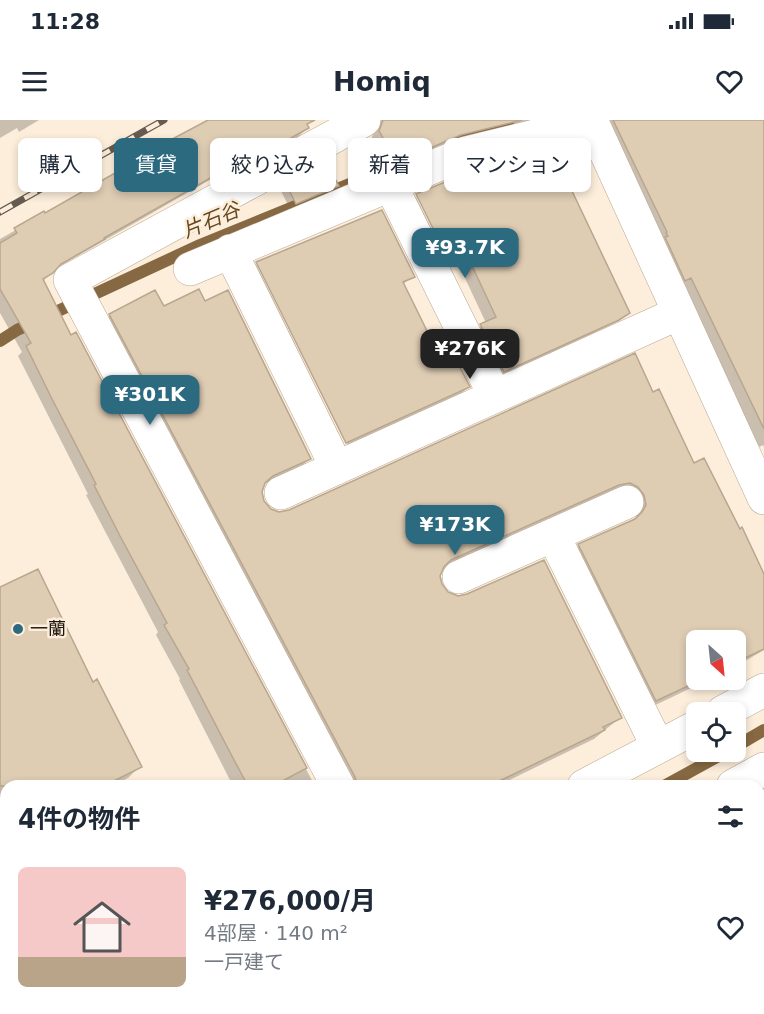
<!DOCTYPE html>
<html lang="ja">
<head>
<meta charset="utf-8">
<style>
  :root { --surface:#fff; --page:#f2f2f3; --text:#1f2937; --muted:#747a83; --accent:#2c6a80 }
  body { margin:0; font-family:"DejaVu Sans","Noto Sans JP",sans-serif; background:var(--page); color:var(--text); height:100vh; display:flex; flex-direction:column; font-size:22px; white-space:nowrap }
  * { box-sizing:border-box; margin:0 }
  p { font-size:20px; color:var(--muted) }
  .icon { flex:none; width:33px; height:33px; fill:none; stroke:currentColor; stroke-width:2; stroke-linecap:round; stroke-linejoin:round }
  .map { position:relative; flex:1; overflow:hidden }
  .sheet { position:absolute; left:0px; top:660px; width:765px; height:234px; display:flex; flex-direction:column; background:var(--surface); border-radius:18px 18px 0 0; box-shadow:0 3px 9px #0003 }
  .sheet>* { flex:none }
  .guide { position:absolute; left:18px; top:18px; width:729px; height:54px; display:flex; gap:12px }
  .needle { width:39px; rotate:153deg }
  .buttons { position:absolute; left:686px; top:510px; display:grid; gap:12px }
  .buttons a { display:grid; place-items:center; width:60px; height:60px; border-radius:9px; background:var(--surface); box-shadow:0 3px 9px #0003; font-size:30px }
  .price { position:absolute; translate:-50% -51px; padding:0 14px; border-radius:12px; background:var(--accent); color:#fff; font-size:20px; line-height:39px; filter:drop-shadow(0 2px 3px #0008) }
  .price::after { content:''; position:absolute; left:50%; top:36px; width:18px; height:14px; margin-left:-9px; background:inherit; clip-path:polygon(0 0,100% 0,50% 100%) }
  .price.on { background:#222; color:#fff }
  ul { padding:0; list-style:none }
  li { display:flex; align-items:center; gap:18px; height:150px; padding:0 18px }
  li span { display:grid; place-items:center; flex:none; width:168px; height:120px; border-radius:9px; color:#555 }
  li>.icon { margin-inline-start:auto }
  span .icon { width:72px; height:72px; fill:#fffc; stroke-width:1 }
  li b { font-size:26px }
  h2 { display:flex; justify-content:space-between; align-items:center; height:72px; padding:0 18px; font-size:26px }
  .tag { padding:0 21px; border-radius:9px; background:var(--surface); box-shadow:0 3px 9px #0003; font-size:21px; line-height:54px }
  .tag.on { background:var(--accent); color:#fff }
  .status { display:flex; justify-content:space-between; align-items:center; height:42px; padding:0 30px; background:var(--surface); direction:ltr }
  .status svg { height:16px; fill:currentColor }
  header { display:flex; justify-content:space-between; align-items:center; height:78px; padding:0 18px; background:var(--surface); font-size:27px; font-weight:600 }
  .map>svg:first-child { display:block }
</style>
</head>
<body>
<div class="status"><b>11:28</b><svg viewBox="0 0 49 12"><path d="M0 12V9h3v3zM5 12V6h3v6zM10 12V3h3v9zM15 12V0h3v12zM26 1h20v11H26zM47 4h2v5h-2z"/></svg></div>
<header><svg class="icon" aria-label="menu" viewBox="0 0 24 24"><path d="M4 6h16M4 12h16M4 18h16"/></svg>Homiq<svg class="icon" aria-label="heart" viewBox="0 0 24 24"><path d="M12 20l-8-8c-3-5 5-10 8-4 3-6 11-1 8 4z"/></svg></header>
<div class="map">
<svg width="764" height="894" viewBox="0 0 764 894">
  <rect width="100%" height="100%" fill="#fdeedb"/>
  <path fill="#0003" d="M 0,0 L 39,0 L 19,12 L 17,8 L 0,18 Z
    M 210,0 L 303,0 L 307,8 L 298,17 L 262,37 L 261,36 L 253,40 L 251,37 L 213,58 L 53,150 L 43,161 L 70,217 L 76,214 L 315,666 L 233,666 L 179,560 L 180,559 L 156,515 L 158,512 L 86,375 L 88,374 L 18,236 L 22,232 L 0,193 L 0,119 Z
    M 370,0 L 531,0 L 387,50 L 370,22 L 374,12 Z
    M 597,0 L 764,0 L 764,327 L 763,325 L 759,327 Z
    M 287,65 L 337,66 L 331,72 L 290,89 L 281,71 Z
    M 417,76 L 628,192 L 619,201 L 495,260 L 472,214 L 486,203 L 457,141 L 452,143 L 420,77 L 416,77 L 449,145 L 440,149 L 408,84 Z
    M 257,143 L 413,156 L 402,165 L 433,227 L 468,267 L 461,274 L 348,325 Z
    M 256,144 L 345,326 L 338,329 L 250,150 Z
    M 204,183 L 310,338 L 301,347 L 264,364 L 261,370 L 262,381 L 270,390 L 280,393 L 652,274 L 693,345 L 764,455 L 764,530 L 735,547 L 735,520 L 696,520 L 696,560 L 708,560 L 647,589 L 570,434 L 579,425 L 635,401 L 637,395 L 636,384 L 609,373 L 441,448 L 439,454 L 440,465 L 447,473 L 621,597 L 594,619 L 497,666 L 346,666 L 101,204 L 110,195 Z
    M 0,468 L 92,564 L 140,646 L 128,658 L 113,666 L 6,666 L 6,780 L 0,769 Z
    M 62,888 L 81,888 L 78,890 Z"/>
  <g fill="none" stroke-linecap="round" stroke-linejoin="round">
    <path stroke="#866942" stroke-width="12" d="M 460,20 L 509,0
      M 0,221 L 17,210 L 200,125 L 352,63
      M 735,627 L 764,610
      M 664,666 L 726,632
      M 244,894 L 255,888"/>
  </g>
  <path fill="#deccb3" stroke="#b8a68f" stroke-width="1.5" d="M 208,0 L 315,0 L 307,4 L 309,8 L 271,29 L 269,25 L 104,118 L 105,119 L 61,144 L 53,153 L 43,159 L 71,215 L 76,212 L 307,648 L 273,666 L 248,666 L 233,638 L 187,550 L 189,549 L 164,505 L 167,503 L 120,416 L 94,365 L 96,364 L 51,277 L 26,226 L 31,223 L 0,169 L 0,123 L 17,113 L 14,108 L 44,91 L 45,93 L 145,36 L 144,34 Z
    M 383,0 L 522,0 L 461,15 L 397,42 L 379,11 Z
    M 613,0 L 764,0 L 764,309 L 691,158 L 685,161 L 665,117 L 668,116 L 666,113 L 667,112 Z
    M 553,31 L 630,193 L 619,200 L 504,252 L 480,204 L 496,197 L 466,133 L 449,141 L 416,74 L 472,51 Z
    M 326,42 L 339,66 L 296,84 L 286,64 Z
    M 382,90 L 415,157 L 403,162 L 434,225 L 446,220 L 470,267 L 346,323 L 256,142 Z
    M 199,169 L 205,181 L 228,170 L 311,339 L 273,356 L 265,363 L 262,372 L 264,381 L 271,389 L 279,392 L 289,390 L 635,233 L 653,272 L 659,269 L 694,343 L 704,338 L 740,409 L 742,407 L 764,454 L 764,529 L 735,543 L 735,520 L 696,520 L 696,560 L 701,560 L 656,581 L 578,424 L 635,399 L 642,392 L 646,385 L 644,375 L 638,367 L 630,363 L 619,365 L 451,440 L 444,447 L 440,456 L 442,464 L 448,472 L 458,476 L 467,474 L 544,440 L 622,598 L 603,607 L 605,610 L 489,666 L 357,666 L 355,657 L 109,194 L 155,170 L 164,186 Z
    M 38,449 L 93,562 L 97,559 L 142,647 L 104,666 L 0,666 L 0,467 Z"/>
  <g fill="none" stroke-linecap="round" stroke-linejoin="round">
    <defs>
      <path id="minor" d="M 390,64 L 495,276
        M 230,131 L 337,348
        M 190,149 L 466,33 L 592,2 L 764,378
        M 281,373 L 679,193
        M 553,415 L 658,627
        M 459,457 L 627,382
        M 723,592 L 764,570
        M 338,666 L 70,160 L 364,0
        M 584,666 L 696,607
        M 733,666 L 764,649
        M 154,894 L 165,888
        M 321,894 L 332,888"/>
    </defs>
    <use href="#minor" stroke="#baa891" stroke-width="34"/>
    <use href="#minor" stroke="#fff" stroke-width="33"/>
    <defs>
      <path id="rail" d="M 0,92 L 164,0"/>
    </defs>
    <use href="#rail" stroke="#655b50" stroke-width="7"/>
    <use href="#rail" stroke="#fdeedb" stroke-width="4.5" stroke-dasharray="14" stroke-linecap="butt"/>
  </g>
  <circle fill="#2c6a80" stroke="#fdeedb" stroke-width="2" cx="18" cy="509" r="6"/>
  <g text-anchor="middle" stroke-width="5" stroke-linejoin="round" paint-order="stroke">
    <g font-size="18" fill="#1d160e" stroke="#fdeedb" text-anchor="start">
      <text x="30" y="515">一蘭</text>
    </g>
    <g font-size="20" font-style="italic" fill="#63471e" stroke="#fdeedb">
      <text transform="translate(211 100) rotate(-23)" y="7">片石谷</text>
    </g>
  </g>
</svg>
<div class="buttons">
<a><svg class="needle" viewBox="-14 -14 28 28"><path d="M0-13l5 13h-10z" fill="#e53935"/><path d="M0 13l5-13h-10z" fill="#747a83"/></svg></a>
<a><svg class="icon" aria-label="locate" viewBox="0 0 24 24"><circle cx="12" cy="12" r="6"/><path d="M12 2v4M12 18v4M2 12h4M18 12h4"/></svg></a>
</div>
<b class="price" style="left:465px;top:159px">¥93.7K</b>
<b class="price on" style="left:470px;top:260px">¥276K</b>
<b class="price" style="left:150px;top:306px">¥301K</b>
<b class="price" style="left:455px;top:436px">¥173K</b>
<div class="guide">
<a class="tag">購入</a>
<a class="tag on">賃貸</a>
<a class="tag">絞り込み</a>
<a class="tag">新着</a>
<a class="tag">マンション</a>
</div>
<section class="sheet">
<h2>4件の物件<svg class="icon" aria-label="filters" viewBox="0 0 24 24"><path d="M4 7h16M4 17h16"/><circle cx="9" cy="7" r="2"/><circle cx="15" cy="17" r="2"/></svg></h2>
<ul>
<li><span style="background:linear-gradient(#f6c9c9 75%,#b9a48a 0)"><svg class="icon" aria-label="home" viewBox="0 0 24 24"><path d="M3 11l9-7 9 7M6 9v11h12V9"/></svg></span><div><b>¥276,000/月</b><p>4部屋 · 140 m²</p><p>一戸建て</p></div><svg class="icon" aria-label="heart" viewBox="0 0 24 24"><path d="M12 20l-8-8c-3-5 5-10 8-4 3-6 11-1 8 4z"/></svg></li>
</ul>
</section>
</div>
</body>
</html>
